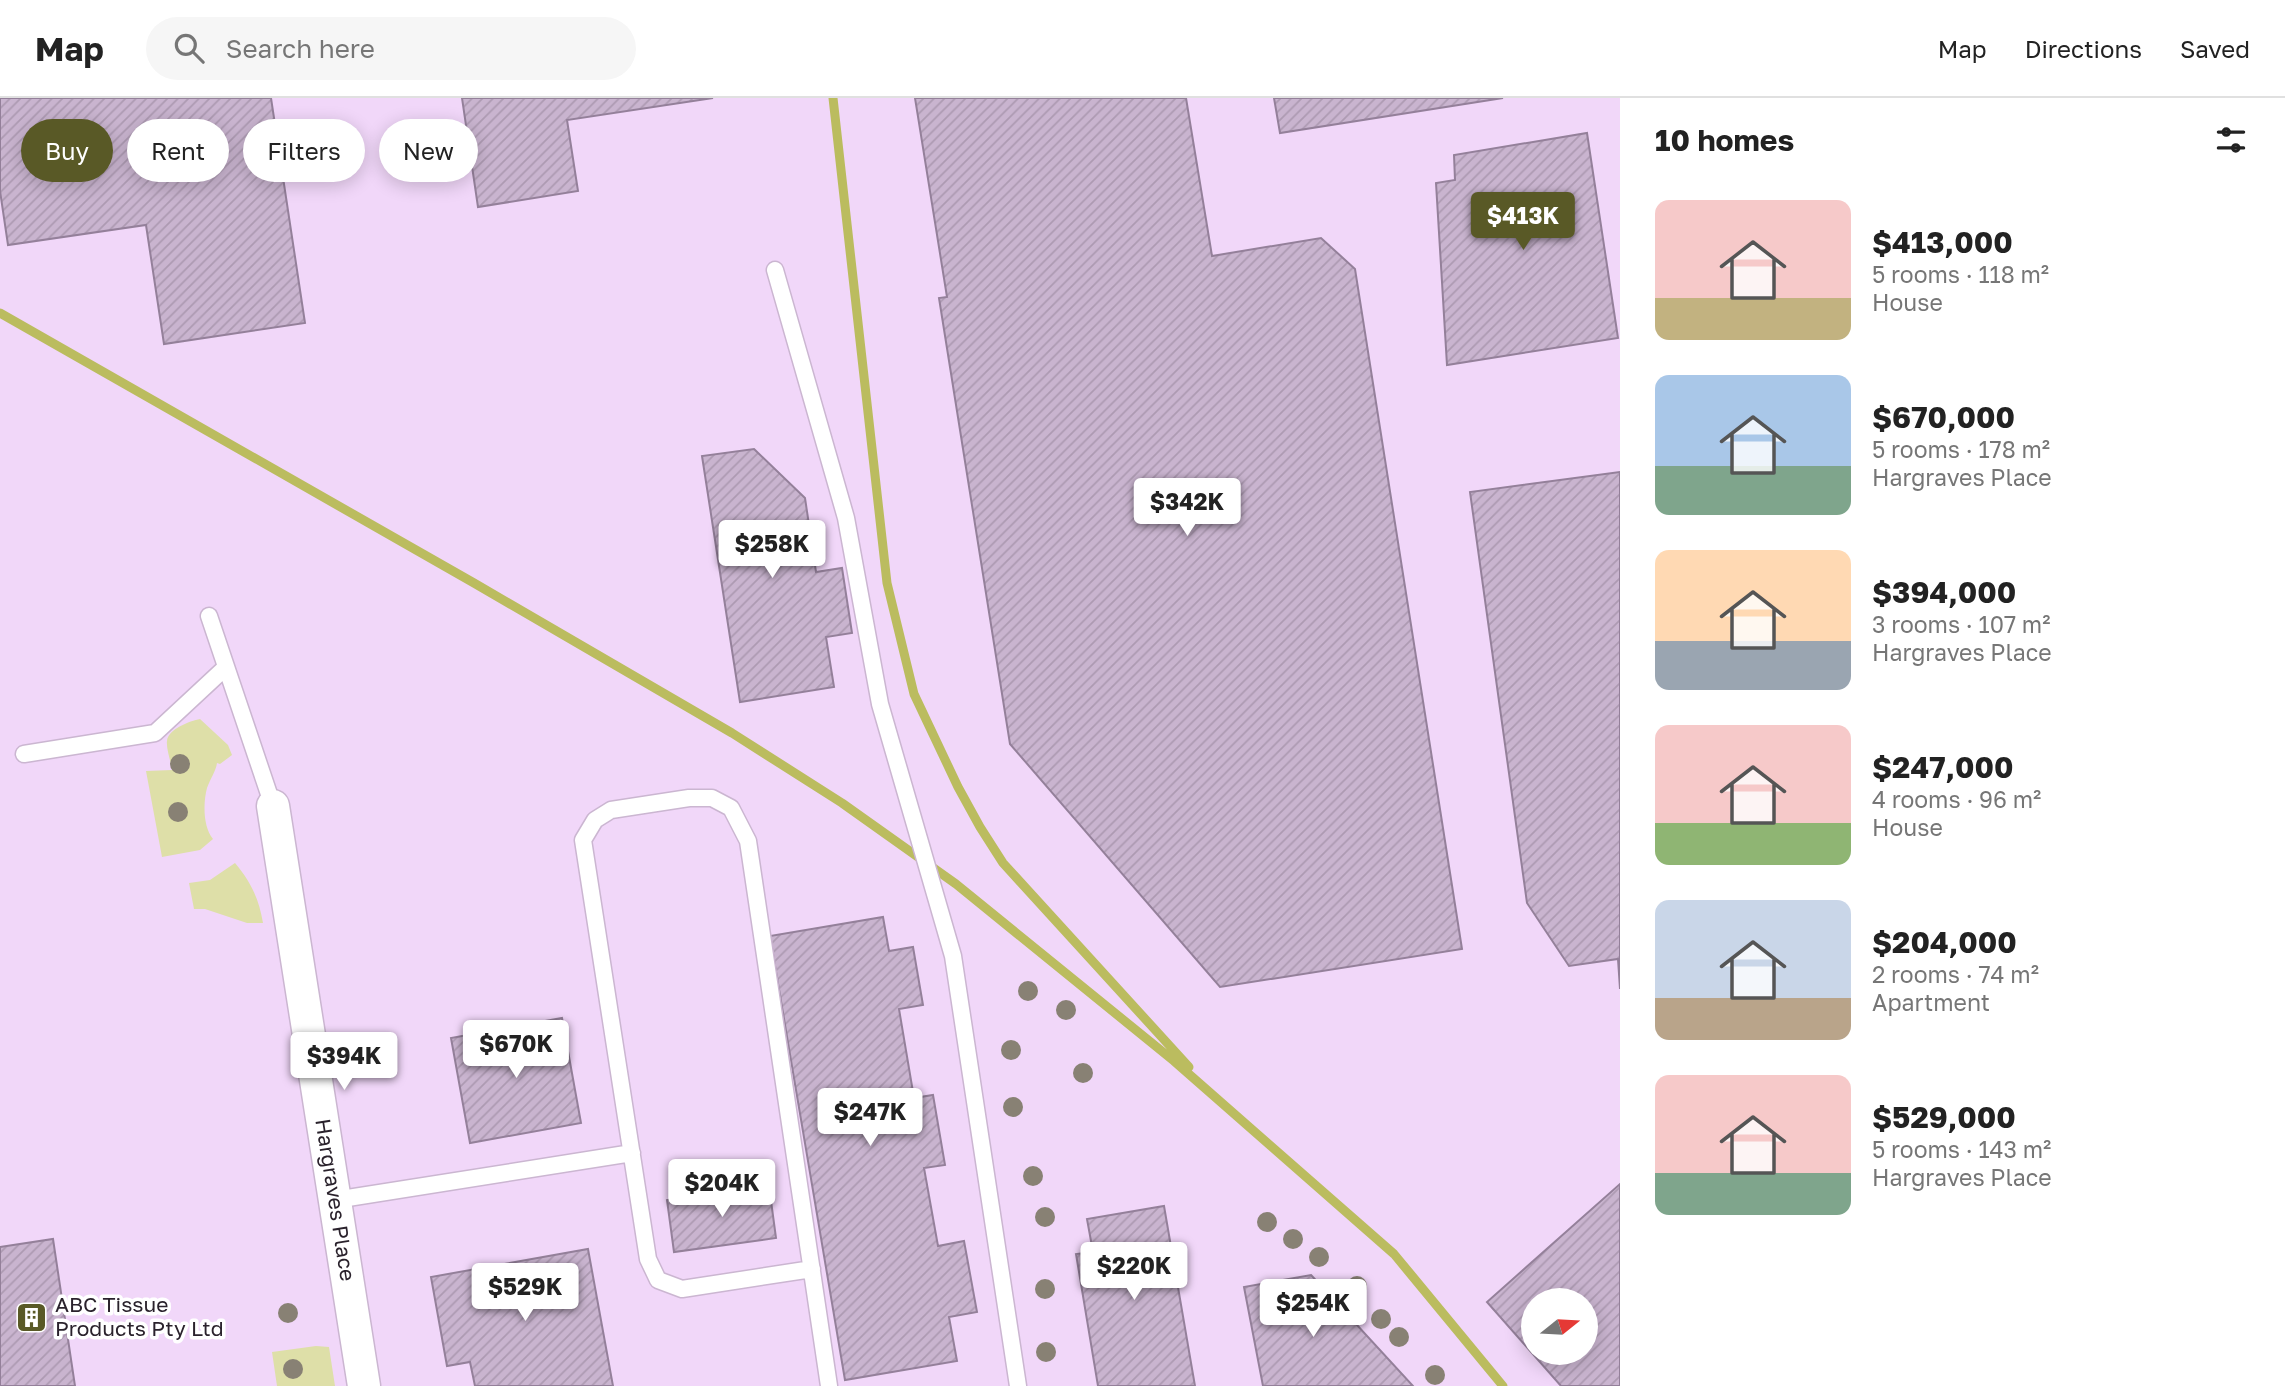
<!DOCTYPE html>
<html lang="en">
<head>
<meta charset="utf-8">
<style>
  :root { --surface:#fff; --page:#f6f6f6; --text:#222; --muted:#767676; --line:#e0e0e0; --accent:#595926 }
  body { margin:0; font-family:"Golos Text",sans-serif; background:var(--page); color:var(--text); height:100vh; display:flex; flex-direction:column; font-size:26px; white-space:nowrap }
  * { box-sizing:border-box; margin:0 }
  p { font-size:23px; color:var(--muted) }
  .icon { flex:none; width:38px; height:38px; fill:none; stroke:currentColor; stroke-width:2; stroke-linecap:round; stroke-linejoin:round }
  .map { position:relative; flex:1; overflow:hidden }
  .panel { display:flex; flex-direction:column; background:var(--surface); width:665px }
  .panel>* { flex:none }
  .hud { position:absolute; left:21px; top:21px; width:665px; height:63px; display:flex; gap:14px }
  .needle { width:46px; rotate:72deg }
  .controls { position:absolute; left:1521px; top:1190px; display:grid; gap:14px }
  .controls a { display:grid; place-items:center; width:77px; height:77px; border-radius:50%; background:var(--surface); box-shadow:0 4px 18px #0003; font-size:35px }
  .price { position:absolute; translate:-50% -60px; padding:0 16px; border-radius:7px; background:#fff; color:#222; font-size:23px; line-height:46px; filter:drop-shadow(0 2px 4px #0008) }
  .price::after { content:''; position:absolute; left:50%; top:42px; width:21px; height:16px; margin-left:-10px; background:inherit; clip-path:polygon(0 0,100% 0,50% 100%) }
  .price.selected { background:var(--accent); color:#fff }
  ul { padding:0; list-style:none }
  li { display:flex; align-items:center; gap:21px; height:175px; padding:0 35px }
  li span { display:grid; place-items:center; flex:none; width:196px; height:140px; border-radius:14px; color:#555 }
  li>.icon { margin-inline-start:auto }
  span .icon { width:84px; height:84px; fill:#fffc; stroke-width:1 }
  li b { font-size:30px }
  h2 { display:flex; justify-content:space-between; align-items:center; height:84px; padding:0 35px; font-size:30px }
  .chip { padding:0 24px; border-radius:32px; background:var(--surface); box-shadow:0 4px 18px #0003; font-size:24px; line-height:63px }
  .chip.selected { background:var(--accent); color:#fff }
  header { display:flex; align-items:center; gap:42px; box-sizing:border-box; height:98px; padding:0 35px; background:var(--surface); border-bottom:2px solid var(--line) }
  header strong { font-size:33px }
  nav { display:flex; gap:38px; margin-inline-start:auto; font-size:24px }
  .search { width:490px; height:63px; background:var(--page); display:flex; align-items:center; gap:18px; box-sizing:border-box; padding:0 24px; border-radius:38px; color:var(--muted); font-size:26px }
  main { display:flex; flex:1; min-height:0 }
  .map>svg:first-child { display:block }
</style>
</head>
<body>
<header>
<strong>Map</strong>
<div class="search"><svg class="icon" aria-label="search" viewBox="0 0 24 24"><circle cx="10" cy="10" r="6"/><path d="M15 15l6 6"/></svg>Search here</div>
<nav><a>Map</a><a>Directions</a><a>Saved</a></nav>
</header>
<main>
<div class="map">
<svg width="1620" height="1288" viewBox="0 0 1620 1288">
  <defs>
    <pattern id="building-hatch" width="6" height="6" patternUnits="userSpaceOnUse" patternTransform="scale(1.75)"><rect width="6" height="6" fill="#c9b4cf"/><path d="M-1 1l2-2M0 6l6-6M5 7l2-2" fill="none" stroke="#ad9ab2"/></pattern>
  </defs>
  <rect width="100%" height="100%" fill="#f7e6fd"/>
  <path fill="#f1d7f9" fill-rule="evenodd" d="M 0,0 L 1620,0 L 1620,1288 L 0,1288 ZM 1533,1202 L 1586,1202 L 1586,1255 L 1533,1255 Z"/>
  <path fill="#dedfa8" d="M 200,621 L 228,647 L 232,657 L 220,666 L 217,665 C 216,673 210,681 207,690 C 203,705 203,729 213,741 L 200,752 L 162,759 L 146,673 L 172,672 C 171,663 166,651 167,643 C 168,631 190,623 200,621 Z
    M 235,765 C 251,784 259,801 263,825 L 247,825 L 205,811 L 194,811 L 189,785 L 210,782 Z
    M 316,1248 L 329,1249 L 335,1288 L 277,1288 L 272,1254 Z"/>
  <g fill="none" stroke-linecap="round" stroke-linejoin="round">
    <path stroke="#bbbc5f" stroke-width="9" d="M 833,0 L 887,485 L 914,596 L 958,689 L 980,729 L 1003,765 L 1189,969
      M 0,215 L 474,485 L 732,635 L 842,705 L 956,786 L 1174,963 L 1394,1156 L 1503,1288"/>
  </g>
  <path fill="url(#building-hatch)" stroke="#94809a" stroke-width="2" fill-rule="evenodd" d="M 0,0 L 271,0 L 305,225 L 164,246 L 146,127 L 8,147 L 0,93 Z
    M 462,0 L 713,0 L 567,22 L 578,93 L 478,109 Z
    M 915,0 L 1186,0 L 1212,158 L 1321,140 L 1355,171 L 1462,851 L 1220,889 L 1010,646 L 939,200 L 947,199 Z
    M 1274,0 L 1503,0 L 1280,35 Z
    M 1587,35 L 1618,240 L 1447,267 L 1436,85 L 1455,82 L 1454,57 Z
    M 754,351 L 805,400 L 816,474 L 842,470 L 852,535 L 826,539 L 834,589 L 740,604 L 702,358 Z
    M 1620,374 L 1620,891 L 1618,861 L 1569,868 L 1527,805 L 1470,394 Z
    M 883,819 L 889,853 L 913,849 L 923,907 L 899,911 L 914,1000 L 933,997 L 945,1067 L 924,1070 L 938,1148 L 964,1143 L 977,1214 L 949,1219 L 957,1263 L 845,1282 L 770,838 Z
    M 562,920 L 581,1025 L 470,1045 L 451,940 Z
    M 1620,1086 L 1620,1288 L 1561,1288 L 1487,1204 ZM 1533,1202 L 1586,1202 L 1586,1255 L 1533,1255 Z
    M 769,1088 L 776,1140 L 674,1154 L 667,1102 Z
    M 1164,1108 L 1195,1288 L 1098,1288 L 1076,1156 L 1093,1154 L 1087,1121 Z
    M 53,1141 L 75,1288 L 0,1288 L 0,1149 Z
    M 588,1151 L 613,1288 L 475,1288 L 470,1264 L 447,1268 L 431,1179 Z
    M 1311,1177 L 1413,1288 L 1263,1288 L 1244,1189 Z"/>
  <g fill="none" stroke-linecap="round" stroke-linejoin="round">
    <defs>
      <path id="service" d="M 775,172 L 846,420 L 880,606 L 953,858 L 1018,1288
        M 209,518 L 273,708
        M 24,656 L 155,635 L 226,569
        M 335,1102 L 632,1055
        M 812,1171 L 682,1191 L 658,1182 L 648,1161 L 583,742 L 595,722 L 611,712 L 689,700 L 712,700 L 731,710 L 748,743 L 829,1288"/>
      <path id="minor" d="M 273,708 L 364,1288"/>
    </defs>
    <use href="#service" stroke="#cbb6d1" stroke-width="19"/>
    <use href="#minor" stroke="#cbb6d1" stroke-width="35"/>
    <use href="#service" stroke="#fff" stroke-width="16"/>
    <use href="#minor" stroke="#fff" stroke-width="32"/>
  </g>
  <g fill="#888174">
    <circle cx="180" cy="666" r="10"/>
    <circle cx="178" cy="714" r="10"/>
    <circle cx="1028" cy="893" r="10"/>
    <circle cx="1066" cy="912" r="10"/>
    <circle cx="1011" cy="952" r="10"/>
    <circle cx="1083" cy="975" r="10"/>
    <circle cx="1013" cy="1009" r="10"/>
    <circle cx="1033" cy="1078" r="10"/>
    <circle cx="1045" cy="1119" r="10"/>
    <circle cx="1267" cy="1124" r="10"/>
    <circle cx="1293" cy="1141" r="10"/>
    <circle cx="1319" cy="1159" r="10"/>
    <circle cx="1357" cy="1188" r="10"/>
    <circle cx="1045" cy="1191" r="10"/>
    <circle cx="288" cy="1215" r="10"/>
    <circle cx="1381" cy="1221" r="10"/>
    <circle cx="1399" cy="1239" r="10"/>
    <circle cx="1046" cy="1254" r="10"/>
    <circle cx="293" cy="1271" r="10"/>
    <circle cx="1435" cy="1277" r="10"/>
  </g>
  <defs>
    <symbol id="building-square" viewBox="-11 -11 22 22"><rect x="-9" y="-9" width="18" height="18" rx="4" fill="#595926" stroke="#fff"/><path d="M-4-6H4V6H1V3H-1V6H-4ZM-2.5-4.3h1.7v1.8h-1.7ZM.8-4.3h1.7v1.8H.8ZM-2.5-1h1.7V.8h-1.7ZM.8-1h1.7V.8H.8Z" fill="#fff"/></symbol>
  </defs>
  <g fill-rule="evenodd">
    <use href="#building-square" x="14" y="1202" width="35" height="35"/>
  </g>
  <g text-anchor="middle" stroke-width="7" stroke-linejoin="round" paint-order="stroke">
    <g font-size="21" fill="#2a222c" stroke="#fff">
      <text transform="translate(335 1102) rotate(81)" y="7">Hargraves Place</text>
    </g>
    <g font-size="21" fill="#2a222c" stroke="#fff" text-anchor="start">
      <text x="55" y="1214">ABC Tissue<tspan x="55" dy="24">Products Pty Ltd</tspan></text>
    </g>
  </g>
</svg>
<div class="controls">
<a><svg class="needle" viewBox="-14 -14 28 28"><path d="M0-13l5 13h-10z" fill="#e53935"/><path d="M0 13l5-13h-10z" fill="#767676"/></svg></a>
</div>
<b class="price selected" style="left:1523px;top:154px">$413K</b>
<b class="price" style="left:1187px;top:440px">$342K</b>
<b class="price" style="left:772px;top:482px">$258K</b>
<b class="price" style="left:516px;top:982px">$670K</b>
<b class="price" style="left:344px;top:994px">$394K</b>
<b class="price" style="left:870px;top:1050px">$247K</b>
<b class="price" style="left:722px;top:1121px">$204K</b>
<b class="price" style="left:1134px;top:1204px">$220K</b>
<b class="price" style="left:525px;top:1225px">$529K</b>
<b class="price" style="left:1313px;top:1241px">$254K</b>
<div class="hud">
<a class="chip selected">Buy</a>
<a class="chip">Rent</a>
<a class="chip">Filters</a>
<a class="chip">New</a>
</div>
</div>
<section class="panel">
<h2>10 homes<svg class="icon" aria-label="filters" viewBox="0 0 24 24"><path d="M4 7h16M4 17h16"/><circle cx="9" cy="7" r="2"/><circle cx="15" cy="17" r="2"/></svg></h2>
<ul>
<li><span style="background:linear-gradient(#f6c9c9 70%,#c2b280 0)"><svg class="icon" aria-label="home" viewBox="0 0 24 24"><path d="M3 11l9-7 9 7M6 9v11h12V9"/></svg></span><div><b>$413,000</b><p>5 rooms · 118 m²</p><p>House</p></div></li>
<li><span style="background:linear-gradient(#a9c7e8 65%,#7fa58c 0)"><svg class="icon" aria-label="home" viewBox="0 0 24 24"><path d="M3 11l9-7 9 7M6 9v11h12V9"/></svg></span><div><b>$670,000</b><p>5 rooms · 178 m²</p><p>Hargraves Place</p></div></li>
<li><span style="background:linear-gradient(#ffd9b3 65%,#9aa5b1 0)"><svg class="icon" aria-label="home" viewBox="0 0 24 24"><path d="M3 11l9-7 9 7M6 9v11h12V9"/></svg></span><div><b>$394,000</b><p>3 rooms · 107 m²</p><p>Hargraves Place</p></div></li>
<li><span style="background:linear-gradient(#f6c9c9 70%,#8fb573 0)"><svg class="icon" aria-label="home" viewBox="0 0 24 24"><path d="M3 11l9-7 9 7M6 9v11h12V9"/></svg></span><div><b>$247,000</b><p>4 rooms · 96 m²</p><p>House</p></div></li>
<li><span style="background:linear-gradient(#c9d6e8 70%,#b9a48a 0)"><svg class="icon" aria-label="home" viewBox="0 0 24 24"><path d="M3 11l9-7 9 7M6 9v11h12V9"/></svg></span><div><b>$204,000</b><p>2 rooms · 74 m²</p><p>Apartment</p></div></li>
<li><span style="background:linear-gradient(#f6c9c9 70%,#7fa58c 0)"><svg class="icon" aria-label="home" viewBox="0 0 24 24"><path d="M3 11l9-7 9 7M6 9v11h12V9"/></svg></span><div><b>$529,000</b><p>5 rooms · 143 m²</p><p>Hargraves Place</p></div></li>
</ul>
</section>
</main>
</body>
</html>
